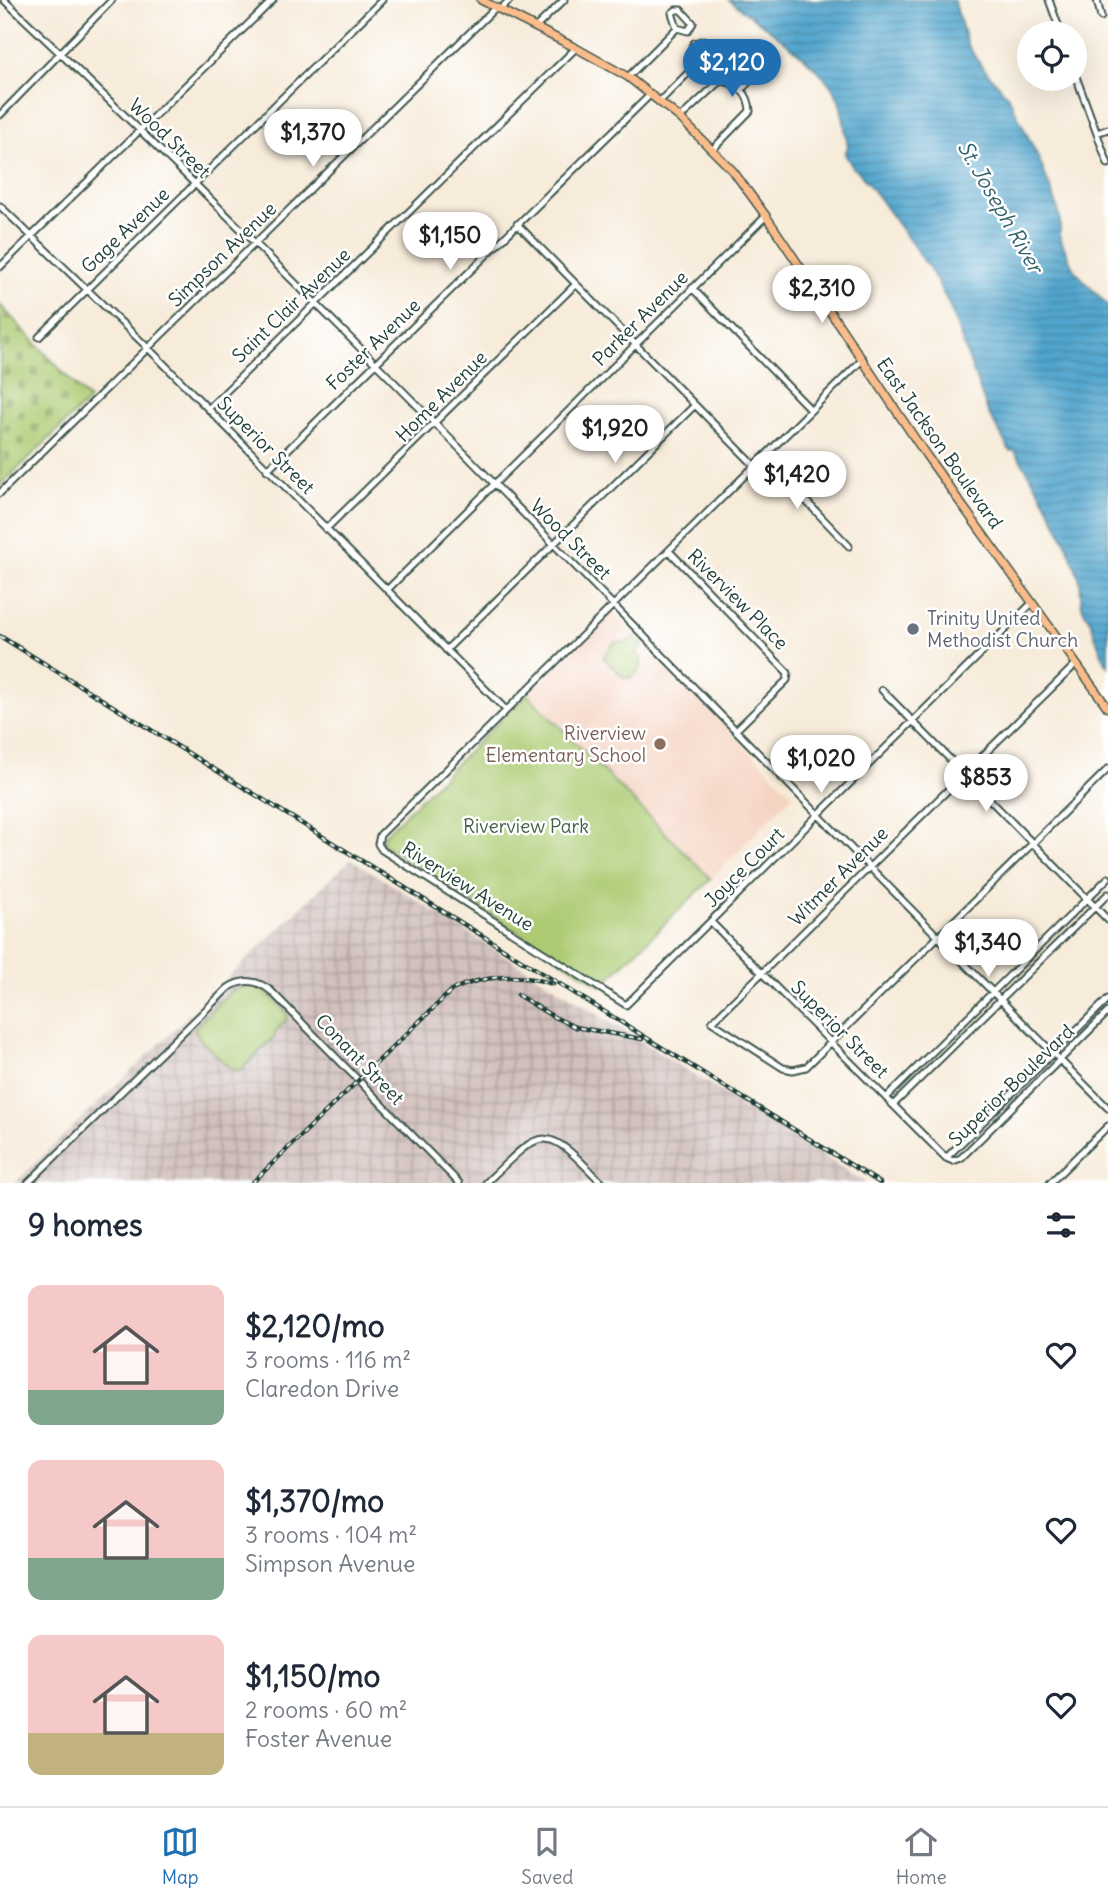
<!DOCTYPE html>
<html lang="en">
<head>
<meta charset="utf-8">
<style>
  :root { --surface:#fff; --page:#f6f6f7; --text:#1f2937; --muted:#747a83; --line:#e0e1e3; --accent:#1f6fb2 }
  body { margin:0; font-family:Delius,sans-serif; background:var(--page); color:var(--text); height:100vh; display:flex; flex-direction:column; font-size:26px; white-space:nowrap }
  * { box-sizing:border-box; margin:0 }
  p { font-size:23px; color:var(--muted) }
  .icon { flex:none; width:38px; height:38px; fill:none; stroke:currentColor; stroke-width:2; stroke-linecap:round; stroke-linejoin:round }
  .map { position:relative; height:1183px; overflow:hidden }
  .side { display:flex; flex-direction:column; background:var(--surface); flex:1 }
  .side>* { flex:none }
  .tools { position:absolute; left:1017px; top:21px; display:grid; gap:14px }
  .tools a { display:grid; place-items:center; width:70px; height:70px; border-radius:50%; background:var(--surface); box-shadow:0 7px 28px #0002; font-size:35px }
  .price { position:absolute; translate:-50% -60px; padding:0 16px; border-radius:24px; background:#fff; color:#222; font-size:23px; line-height:46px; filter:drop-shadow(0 2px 4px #0008) }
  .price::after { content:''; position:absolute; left:50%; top:42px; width:21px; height:16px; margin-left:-10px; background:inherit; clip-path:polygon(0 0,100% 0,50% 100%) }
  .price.selected { background:var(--accent); color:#fff }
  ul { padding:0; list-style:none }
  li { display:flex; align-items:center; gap:21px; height:175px; padding:0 28px }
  li span { display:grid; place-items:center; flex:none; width:196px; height:140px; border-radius:14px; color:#555 }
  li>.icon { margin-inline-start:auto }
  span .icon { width:84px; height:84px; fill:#fffc; stroke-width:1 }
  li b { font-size:30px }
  h2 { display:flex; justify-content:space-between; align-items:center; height:84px; padding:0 28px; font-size:30px }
  .menu { display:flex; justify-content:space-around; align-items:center; height:98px; border-top:2px solid var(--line); background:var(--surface); font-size:19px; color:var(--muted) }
  .menu a { display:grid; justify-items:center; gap:4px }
  .menu .selected { color:var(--accent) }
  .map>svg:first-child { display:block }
</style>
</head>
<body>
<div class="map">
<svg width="1108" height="1183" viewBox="0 0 1108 1183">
  <defs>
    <pattern id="industrial-grid" width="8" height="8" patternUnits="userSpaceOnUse" patternTransform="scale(1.75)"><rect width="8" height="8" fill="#d1c0bc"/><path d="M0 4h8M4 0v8" fill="none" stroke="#a99d9a"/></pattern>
    <pattern id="cemetery-stones" width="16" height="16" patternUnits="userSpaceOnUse" patternTransform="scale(1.75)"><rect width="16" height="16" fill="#accb72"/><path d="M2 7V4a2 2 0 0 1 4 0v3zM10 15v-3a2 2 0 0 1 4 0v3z" fill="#8ba65e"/></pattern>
    <pattern id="water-rules" width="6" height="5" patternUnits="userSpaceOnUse" patternTransform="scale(1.75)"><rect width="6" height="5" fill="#51a5cd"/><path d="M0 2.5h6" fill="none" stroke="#4388a7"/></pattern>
  </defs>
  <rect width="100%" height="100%" fill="#fff"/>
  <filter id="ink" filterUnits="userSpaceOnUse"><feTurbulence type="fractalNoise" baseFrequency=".0143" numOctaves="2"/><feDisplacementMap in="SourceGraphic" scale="14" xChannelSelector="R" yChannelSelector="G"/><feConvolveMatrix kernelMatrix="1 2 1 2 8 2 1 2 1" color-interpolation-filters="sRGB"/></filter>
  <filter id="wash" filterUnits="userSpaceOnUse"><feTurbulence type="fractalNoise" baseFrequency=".00686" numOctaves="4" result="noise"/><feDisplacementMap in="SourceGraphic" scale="28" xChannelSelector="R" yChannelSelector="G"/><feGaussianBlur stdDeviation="1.57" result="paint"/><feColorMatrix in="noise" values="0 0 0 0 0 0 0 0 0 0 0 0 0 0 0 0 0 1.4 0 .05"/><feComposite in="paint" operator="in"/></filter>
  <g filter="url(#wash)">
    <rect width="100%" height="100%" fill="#f7ebd9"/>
    <path fill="#f5d3c1" d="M 613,612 L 793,795 L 711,879 L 527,694 Z"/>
    <path fill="url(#industrial-grid)" d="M 351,859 L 866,1183 L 15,1183 Z"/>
    <path fill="#accb72" stroke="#668453" stroke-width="2" d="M 634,636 L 643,645 L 636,653 L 641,658 L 641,668 L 631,678 L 629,676 L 625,679 L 603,657 L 615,642 L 627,643 Z
      M 527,694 L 711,879 L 601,986 L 382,844 L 384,835 Z
      M 252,985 C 267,990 276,1002 287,1013 L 287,1019 L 275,1032 L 275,1036 L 240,1071 L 228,1067 L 199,1038 L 194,1028 L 231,991 Z"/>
    <path fill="url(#cemetery-stones)" stroke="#668453" stroke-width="2" d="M 0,305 L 89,400 L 0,486 Z"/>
    <path fill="url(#water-rules)" stroke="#387180" stroke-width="2" d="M 729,0 L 954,0 L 967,44 L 983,68 L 1008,96 L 1038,157 L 1055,200 L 1060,218 L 1060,238 L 1074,270 L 1108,306 L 1108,666 C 1099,651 1096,637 1090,621 C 1088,616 1083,611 1082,606 C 1080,596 1082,585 1078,575 C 1063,529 1040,489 1014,450 L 1010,451 L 988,412 L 948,302 L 930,269 L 881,201 L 858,171 L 853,168 L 845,154 L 848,147 C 845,132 844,113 838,98 C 824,65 759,23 729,0 Z"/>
  </g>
  <g filter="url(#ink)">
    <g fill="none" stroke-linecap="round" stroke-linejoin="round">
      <defs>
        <path id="minor" d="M 4,0 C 383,358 739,740 1108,1108
          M 1049,0 L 1061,33
          M 1097,0 L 1101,17
          M 500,9 L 510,0
          M 676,10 L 681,10 L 693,23 L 688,31 L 677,28 L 672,13 Z
          M 536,27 L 564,0
          M 1074,71 L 1108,164
          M 628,77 L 677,28
          M 742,89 L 767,63
          M 660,101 L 699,62 L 704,63 L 715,59 L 713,46 L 704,40 L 694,43 L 692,48 L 699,62
          M 0,115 L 112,0
          M 680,118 L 721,80 C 738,85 749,92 750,111 L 713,149
          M 1097,133 L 1108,129
          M 0,206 L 148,348 L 506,710
          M 517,224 L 755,466
          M 0,267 L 273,0
          M 692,288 L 811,410
          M 39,337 L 382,0
          M 863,359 L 380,835 L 378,844 L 382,850 L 626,1005 L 1032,603
          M 208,409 L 576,48
          M 764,457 L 849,546
          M 267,470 L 651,94
          M 0,493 L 496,7
          M 326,529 L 576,284
          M 669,551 L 788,673 L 787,680 L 736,730
          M 387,590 L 766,216
          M 446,650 L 695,405
          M 1076,664 L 712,1022 L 783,1068 L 793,1070 L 806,1067 L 1108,769
          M 882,690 L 1108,920
          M 711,922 L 946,1158
          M 886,1098 L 1108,878
          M 893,1105 L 1108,894
          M 946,1158 L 1108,999
          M 946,1158 L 953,1161 L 961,1158 L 1108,1012
          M 28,1183 L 228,988 C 243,978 258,980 271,991 L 459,1183
          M 486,1183 C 544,1126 544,1123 602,1183
          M 1050,1183 L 1108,1126"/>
        <path id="major" d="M 481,0 L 576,48 L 628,77 L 680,118 L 733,171 L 766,216 L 926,455 L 1108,708"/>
      </defs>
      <use href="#minor" stroke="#3f574d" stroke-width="9"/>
      <use href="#major" stroke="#3f574d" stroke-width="10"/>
      <use href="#minor" stroke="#fff" stroke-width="5"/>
      <use href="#major" stroke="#f9bc8a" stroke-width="7"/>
      <defs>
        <path id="rail" d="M 0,636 L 880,1183
          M 518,995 L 552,1016 L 575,1027 L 642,1039
          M 252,1183 L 452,990 C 483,975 519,973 553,984"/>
      </defs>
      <use href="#rail" stroke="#1f3d34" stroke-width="4.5"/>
      <use href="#rail" stroke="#fff" stroke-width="2" stroke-dasharray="5" stroke-linecap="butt"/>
    </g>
  </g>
  <circle fill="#6b7280" stroke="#fff" stroke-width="2.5" cx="913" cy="629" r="7"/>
  <circle fill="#8d6e63" stroke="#fff" stroke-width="2.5" cx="660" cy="744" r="7"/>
  <g text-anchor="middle" stroke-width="5" stroke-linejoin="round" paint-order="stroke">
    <g font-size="19" fill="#1f3d34" stroke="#fff">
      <text transform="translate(170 138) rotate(44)" y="7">Wood Street</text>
      <text transform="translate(125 230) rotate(-44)" y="7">Gage Avenue</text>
      <text transform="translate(222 254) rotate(-44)" y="7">Simpson Avenue</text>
      <text transform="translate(291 305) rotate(-44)" y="7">Saint Clair Avenue</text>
      <text transform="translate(640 318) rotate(-45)" y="7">Parker Avenue</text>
      <text transform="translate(373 344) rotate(-44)" y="7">Foster Avenue</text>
      <text transform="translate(441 396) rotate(-45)" y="7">Home Avenue</text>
      <text transform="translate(940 443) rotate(55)" y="7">East Jackson Boulevard</text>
      <text transform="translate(266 445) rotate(45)" y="7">Superior Street</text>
      <text transform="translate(571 539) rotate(45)" y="7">Wood Street</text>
      <text transform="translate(738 599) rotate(45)" y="7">Riverview Place</text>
      <text transform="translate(744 867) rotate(-45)" y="7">Joyce Court</text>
      <text transform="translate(838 876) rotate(-45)" y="7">Witmer Avenue</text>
      <text transform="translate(468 886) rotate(32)" y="7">Riverview Avenue</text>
      <text transform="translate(840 1029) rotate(45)" y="7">Superior Street</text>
      <text transform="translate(360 1059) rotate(46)" y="7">Conant Street</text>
      <text transform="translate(1011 1085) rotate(-44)" y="7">Superior Boulevard</text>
    </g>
    <g font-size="19" fill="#5b616d" stroke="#fff" text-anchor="start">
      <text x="927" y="625">Trinity United<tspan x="927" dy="22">Methodist Church</tspan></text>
    </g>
    <g font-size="19" fill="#785e54" stroke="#fff" text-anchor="end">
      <text x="646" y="740">Riverview<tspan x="646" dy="22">Elementary School</tspan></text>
    </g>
    <g font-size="19" fill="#426044" stroke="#fff">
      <text x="526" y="833">Riverview Park</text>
    </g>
    <g font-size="21" font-style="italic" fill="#30616a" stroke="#fff">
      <text transform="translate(1000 207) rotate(60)" y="7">St. Joseph River</text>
    </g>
  </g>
</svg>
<div class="tools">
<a><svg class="icon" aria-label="locate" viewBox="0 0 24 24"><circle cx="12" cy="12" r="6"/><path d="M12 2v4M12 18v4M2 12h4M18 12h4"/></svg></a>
</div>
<b class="price selected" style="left:732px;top:99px">$2,120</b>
<b class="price" style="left:313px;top:169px">$1,370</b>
<b class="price" style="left:450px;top:272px">$1,150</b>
<b class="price" style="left:822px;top:325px">$2,310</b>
<b class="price" style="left:615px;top:465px">$1,920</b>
<b class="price" style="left:797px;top:511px">$1,420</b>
<b class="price" style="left:821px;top:795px">$1,020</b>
<b class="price" style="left:986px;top:814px">$853</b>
<b class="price" style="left:988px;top:979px">$1,340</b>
</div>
<section class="side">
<h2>9 homes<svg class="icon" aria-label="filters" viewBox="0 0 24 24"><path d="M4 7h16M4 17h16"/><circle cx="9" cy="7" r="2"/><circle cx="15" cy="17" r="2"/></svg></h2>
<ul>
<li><span style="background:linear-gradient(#f6c9c9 75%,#7fa58c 0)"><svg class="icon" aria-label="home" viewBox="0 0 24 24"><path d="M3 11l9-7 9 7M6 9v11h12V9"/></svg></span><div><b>$2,120/mo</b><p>3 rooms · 116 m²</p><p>Claredon Drive</p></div><svg class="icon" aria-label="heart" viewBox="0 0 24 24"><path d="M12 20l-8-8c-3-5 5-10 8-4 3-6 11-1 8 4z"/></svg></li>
<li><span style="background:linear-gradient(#f6c9c9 70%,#7fa58c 0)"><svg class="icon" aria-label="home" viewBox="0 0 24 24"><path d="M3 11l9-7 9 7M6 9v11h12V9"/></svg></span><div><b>$1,370/mo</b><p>3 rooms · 104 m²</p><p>Simpson Avenue</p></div><svg class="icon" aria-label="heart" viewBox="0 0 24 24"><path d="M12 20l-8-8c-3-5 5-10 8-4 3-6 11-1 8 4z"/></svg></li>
<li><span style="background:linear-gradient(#f6c9c9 70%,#c2b280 0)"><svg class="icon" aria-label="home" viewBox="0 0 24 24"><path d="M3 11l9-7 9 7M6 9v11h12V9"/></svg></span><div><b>$1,150/mo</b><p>2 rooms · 60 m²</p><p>Foster Avenue</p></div><svg class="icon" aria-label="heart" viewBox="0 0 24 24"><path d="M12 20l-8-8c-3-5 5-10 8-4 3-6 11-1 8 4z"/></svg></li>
</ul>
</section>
<nav class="menu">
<a class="selected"><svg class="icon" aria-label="map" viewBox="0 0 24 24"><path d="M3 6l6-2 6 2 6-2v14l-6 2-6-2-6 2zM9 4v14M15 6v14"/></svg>Map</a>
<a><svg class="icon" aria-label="saved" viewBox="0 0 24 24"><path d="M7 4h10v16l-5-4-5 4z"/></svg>Saved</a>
<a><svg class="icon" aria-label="home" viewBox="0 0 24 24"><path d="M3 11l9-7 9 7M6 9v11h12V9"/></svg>Home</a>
</nav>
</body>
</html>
